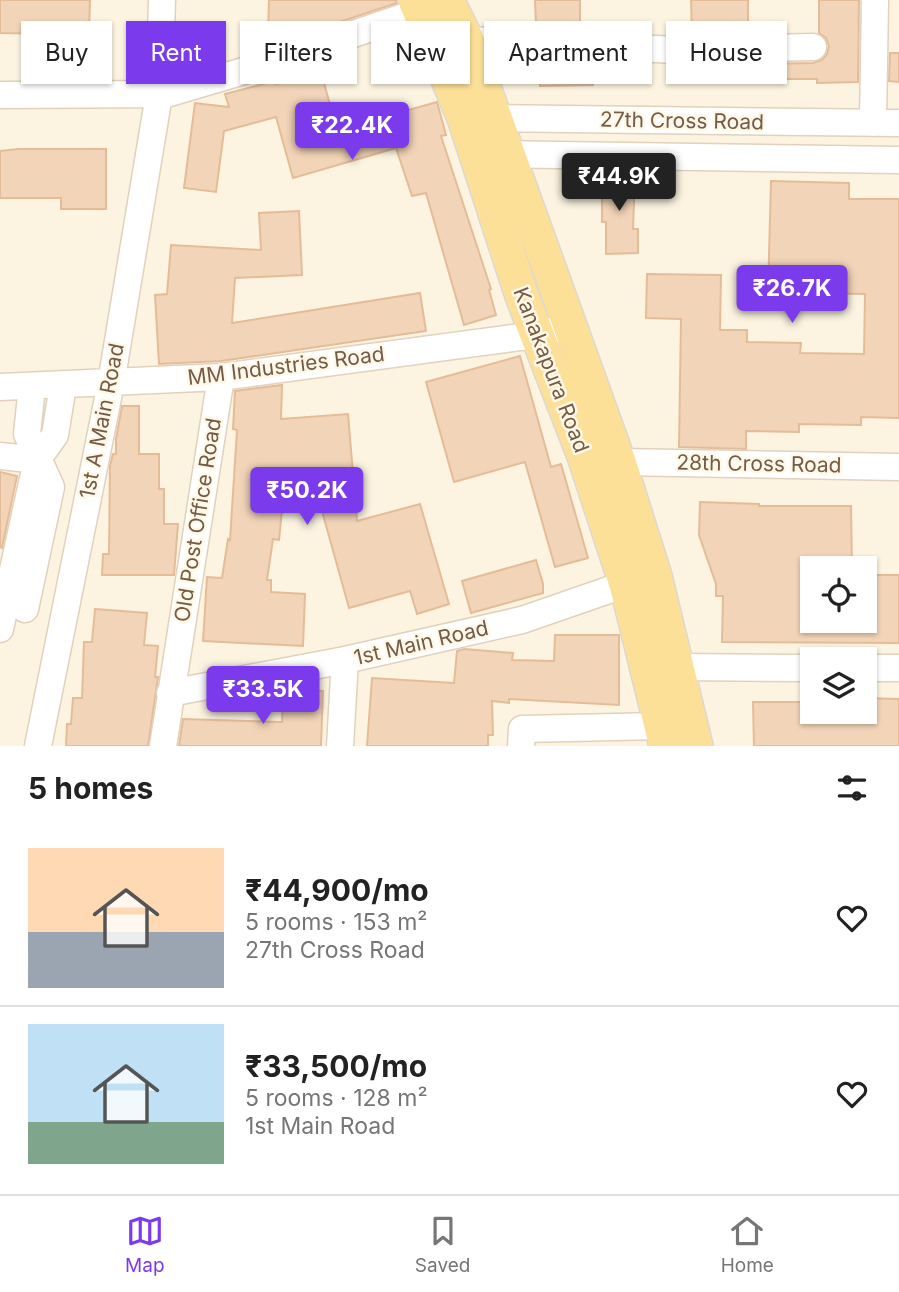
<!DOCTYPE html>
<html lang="en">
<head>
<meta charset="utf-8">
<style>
  :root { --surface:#fff; --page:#f6f6f6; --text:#222; --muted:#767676; --line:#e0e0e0; --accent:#7c3aed }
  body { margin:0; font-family:Inter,sans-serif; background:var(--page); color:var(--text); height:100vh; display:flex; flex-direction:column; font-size:26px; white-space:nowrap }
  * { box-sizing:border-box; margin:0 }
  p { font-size:23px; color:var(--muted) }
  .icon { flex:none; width:38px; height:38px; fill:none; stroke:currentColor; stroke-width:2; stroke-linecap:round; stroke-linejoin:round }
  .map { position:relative; height:746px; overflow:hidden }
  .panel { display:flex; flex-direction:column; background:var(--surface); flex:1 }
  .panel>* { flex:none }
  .guide { position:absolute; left:21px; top:21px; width:858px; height:63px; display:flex; gap:14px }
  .buttons { position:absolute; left:800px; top:556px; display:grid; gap:14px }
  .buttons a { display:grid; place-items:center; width:77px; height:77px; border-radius:0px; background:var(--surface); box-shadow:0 2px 5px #0004; font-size:35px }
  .price { position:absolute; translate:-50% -60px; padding:0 16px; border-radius:7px; background:var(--accent); color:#fff; font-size:23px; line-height:46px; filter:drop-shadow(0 2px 4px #0008) }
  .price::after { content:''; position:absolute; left:50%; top:42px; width:21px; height:16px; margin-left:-10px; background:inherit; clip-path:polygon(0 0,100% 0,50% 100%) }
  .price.active { background:#222; color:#fff }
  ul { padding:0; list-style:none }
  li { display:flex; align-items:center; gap:21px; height:175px; padding:0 28px }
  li+li { border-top:2px solid var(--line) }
  li span { display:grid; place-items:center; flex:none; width:196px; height:140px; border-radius:0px; color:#555 }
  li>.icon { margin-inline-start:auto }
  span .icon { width:84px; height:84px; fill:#fffc; stroke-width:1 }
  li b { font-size:30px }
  h2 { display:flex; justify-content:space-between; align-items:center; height:84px; padding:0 28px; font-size:30px }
  .chip { padding:0 24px; border-radius:0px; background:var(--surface); box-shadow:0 2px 5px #0004; font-size:24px; line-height:63px }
  .chip.active { background:var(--accent); color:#fff }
  .dock { display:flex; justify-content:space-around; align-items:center; height:98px; border-top:2px solid var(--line); background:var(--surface); font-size:19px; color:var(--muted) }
  .dock a { display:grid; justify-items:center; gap:4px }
  .dock .active { color:var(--accent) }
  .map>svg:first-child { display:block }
</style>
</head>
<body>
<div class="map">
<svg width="899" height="746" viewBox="0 0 899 746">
  <rect width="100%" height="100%" fill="#fcf4e1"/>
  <path fill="#f2d4b8" stroke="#e5bc98" stroke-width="2" d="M 0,0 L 90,0 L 89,35 L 0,33 Z
    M 269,0 L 396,0 L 397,3 L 309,32 L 268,31 Z
    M 535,0 L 580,0 L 580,30 L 539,28 L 539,23 L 536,23 Z
    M 691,0 L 748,0 L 748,33 L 692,34 Z
    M 819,0 L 859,0 L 858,82 L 817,83 L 817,79 L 721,79 L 721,65 L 813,63 L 822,60 L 827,54 L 829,46 L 826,38 L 819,33 Z
    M 890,53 L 899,53 L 899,82 L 889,81 Z
    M 539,59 L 593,62 L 593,85 L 540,86 Z
    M 321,72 L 337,130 L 437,102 L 446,135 L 441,136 L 491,289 L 489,290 L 496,315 L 464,325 L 426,193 L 412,196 L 396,148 L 293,178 L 276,117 L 224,131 L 216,192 L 184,188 L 195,103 L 229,107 L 225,94 L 275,81 L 276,84 Z
    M 18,149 L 106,149 L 106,209 L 61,209 L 61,198 L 0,198 L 0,151 Z
    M 602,173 L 635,174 L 633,229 L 638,229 L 638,253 L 606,254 L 606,222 L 602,222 Z
    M 771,181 L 849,183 L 849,199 L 899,199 L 899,418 L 861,417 L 861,425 L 799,424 L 799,432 L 746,431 L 746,449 L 679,447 L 681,319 L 646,318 L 647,274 L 721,275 L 720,330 L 747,330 L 747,342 L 801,343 L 800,353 L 864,354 L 865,294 L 768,292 Z
    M 299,211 L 302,275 L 235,278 L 232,323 L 420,293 L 426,331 L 221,361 L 159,364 L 155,295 L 167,294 L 171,245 L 261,250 L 259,213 Z
    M 520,356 L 551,467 L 561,464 L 588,558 L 555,567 L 525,462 L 454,482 L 426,382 Z
    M 282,385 L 281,419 L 348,414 L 357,521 L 420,504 L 449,604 L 417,614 L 410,591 L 349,608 L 310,468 L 308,508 L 282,510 L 279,540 L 273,539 L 267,580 L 271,580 L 271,592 L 305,594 L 303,646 L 203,641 L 207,577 L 222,578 L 228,539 L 230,540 L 237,430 L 233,429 L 235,391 Z
    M 122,406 L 139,406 L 139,454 L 159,454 L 159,489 L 164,489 L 164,524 L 178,524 L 174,575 L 102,575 L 103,554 L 109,554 L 110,466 L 113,454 L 116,454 L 116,439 Z
    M 0,472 L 17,476 L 2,548 L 0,547 Z
    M 700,502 L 759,504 L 759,506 L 851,506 L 852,569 L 812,569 L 812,621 L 864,621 L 864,575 L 899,575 L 899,643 L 722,642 L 723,596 L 716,596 L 716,584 L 699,535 Z
    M 536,560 L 543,584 L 543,593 L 471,613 L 462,581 Z
    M 95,609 L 147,613 L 144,645 L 158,646 L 155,677 L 158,677 L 148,746 L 66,746 L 67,724 L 71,724 L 73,698 L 82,698 L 84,642 L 92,642 Z
    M 555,635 L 619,635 L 619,705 L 509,699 L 509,703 L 492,701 L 493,735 L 488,735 L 488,746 L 367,746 L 372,678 L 454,683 L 457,651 L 464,649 L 513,653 L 512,660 L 554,661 Z
    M 283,690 L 323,691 L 321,746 L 179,746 L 183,719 L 282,722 Z
    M 864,698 L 899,699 L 899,746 L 754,746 L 753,702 L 812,702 L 812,712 L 864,712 Z"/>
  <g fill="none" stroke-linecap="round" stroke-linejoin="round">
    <defs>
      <path id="minor" d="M 467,40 L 676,50 L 813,47
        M 0,95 L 166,94 L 247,70 L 436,6
        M 477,118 L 899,123
        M 873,123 L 875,0
        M 491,154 L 899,160
        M 0,387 L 221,377 L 536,335 L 555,330
        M 0,456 L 37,460
        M 619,462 L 899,467
        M 25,609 L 51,487 L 27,434 L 32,386
        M 0,629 L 37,460 L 55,435 L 63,385
        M 678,667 L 812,668
        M 864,668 L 899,668
        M 170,693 L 345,660 L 522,620 L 626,584
        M 38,746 L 111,383 L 159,95 L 162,0
        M 163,746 L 221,377
        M 340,746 L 345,660
        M 521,746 L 522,729 L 662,726"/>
      <path id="major" d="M 415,0 L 464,118 L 522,296 L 584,456 L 626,584 L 666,746
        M 447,0 L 467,40 L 619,462 L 655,576 L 696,746"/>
    </defs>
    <use href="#minor" stroke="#e1d1bd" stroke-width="29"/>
    <use href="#major" stroke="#ded8d3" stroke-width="36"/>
    <use href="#minor" stroke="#fff" stroke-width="26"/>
    <use href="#major" stroke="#fde098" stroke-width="33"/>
  </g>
  <g text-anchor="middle" stroke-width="5" stroke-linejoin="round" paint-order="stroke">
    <g font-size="21" fill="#745b48" stroke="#fff8e7">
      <text transform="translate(682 121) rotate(1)" y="7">27th Cross Road</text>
      <text transform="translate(286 366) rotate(-7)" y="7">MM Industries Road</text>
      <text transform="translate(551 370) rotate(69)" y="7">Kanakapura Road</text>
      <text transform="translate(102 421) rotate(-79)" y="7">1st A Main Road</text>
      <text transform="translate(759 464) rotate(1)" y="7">28th Cross Road</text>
      <text transform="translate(198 520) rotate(-81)" y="7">Old Post Office Road</text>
      <text transform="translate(421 643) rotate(-13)" y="7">1st Main Road</text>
    </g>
  </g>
</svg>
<div class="buttons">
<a><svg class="icon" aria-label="locate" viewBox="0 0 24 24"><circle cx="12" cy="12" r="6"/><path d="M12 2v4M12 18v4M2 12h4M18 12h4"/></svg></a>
<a><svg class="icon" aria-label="layers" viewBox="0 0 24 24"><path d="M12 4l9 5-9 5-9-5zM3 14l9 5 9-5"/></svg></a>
</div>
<b class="price" style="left:352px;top:162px">₹22.4K</b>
<b class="price active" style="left:619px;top:213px">₹44.9K</b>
<b class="price" style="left:792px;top:325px">₹26.7K</b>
<b class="price" style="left:307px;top:527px">₹50.2K</b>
<b class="price" style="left:263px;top:726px">₹33.5K</b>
<div class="guide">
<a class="chip">Buy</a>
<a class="chip active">Rent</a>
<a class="chip">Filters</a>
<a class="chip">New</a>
<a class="chip">Apartment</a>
<a class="chip">House</a>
</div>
</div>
<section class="panel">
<h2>5 homes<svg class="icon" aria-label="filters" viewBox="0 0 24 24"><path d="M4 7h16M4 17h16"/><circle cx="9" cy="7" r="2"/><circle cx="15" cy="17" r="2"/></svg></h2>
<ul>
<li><span style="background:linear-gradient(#ffd9b3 60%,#9aa5b1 0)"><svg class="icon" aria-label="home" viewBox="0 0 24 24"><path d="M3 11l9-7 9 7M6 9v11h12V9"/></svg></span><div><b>₹44,900/mo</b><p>5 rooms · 153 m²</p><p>27th Cross Road</p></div><svg class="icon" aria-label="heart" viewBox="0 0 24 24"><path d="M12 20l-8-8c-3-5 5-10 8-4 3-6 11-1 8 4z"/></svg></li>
<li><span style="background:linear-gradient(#bfe0f5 70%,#7fa58c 0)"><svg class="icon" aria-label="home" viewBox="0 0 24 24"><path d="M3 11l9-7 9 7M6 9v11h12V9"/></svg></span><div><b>₹33,500/mo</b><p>5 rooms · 128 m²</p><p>1st Main Road</p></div><svg class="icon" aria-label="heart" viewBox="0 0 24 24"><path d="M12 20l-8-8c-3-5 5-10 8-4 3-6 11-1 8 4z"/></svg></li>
</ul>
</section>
<nav class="dock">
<a class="active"><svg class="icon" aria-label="map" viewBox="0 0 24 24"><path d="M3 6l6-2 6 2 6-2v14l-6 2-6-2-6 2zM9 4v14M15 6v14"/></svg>Map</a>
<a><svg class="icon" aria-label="saved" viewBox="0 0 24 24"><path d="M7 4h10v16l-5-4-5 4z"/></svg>Saved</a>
<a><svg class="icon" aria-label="home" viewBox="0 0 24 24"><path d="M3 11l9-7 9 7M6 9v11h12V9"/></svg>Home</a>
</nav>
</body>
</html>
